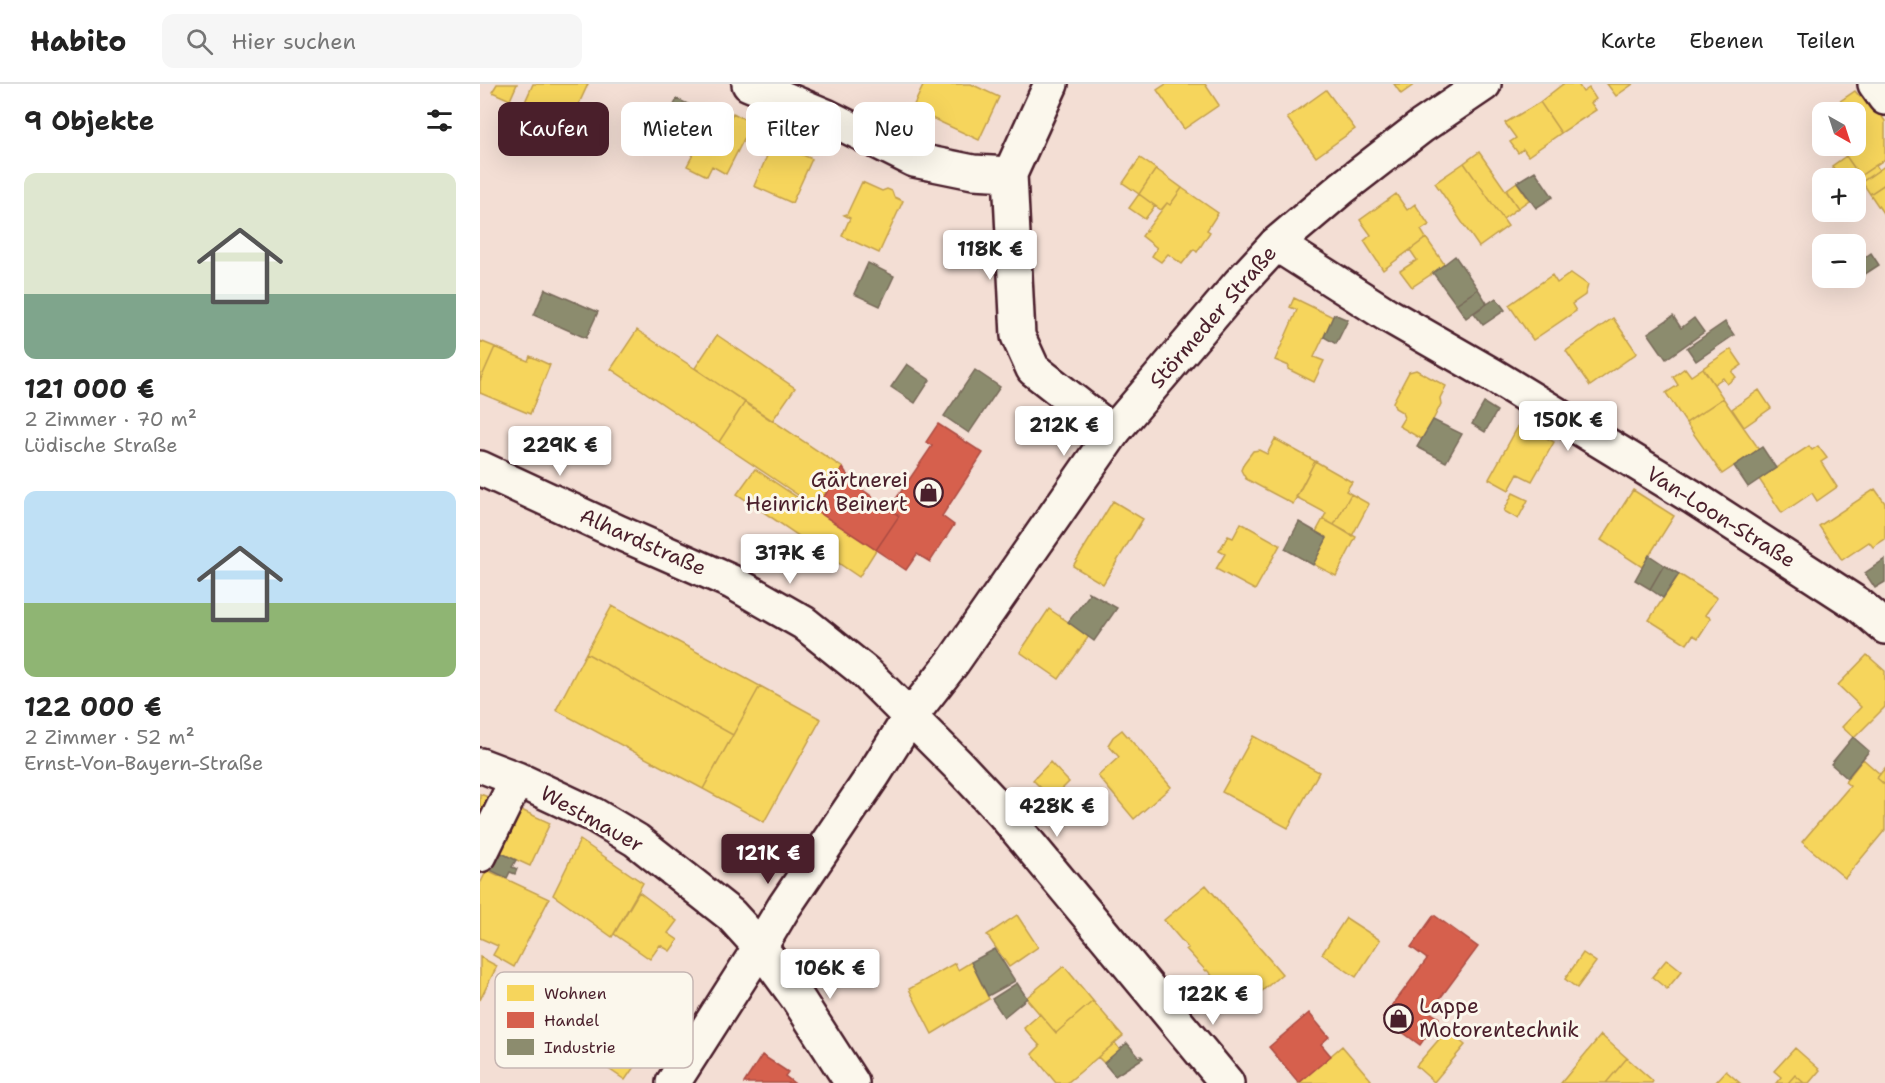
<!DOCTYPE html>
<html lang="de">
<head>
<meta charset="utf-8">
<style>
  :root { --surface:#fff; --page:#f6f6f6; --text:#222; --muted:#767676; --line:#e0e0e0; --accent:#4a1f2b }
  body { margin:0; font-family:"Shantell Sans",sans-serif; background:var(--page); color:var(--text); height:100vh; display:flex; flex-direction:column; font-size:22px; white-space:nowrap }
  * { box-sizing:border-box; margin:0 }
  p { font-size:20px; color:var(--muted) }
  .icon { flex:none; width:33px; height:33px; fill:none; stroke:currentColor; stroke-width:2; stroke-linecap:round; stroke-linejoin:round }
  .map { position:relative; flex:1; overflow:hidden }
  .sheet { display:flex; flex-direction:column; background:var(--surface); width:480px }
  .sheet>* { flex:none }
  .hud { position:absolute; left:18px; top:18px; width:570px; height:54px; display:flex; gap:12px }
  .needle { width:39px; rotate:141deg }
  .buttons { position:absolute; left:1332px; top:18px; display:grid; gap:12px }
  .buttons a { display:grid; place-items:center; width:54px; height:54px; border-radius:12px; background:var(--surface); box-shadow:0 6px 24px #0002; font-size:30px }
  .price { position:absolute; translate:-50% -51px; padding:0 14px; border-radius:6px; background:#fff; color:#222; font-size:20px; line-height:39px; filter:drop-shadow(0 2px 3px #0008) }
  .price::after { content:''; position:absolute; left:50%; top:36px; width:18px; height:14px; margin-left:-9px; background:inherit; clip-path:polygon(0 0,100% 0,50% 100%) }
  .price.selected { background:var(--accent); color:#fff }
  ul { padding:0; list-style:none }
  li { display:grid; align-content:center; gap:12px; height:318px; padding:0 24px }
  li span { display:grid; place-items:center; height:186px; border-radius:12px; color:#555 }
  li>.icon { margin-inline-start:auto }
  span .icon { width:108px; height:108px; fill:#fffc; stroke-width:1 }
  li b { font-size:26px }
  h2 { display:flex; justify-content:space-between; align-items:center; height:72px; padding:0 24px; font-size:26px }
  .tag { padding:0 21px; border-radius:12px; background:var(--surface); box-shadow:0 6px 24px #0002; font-size:21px; line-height:54px }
  .tag.selected { background:var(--accent); color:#fff }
  header { display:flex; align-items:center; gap:36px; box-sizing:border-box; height:84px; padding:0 30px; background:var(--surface); border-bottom:2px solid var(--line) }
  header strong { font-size:28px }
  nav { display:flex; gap:33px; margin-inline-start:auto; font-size:21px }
  .search { width:420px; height:54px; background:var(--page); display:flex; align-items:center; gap:15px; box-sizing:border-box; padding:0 21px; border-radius:12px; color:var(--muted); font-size:22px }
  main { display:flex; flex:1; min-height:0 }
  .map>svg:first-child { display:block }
</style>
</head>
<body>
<header>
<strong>Habito</strong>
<div class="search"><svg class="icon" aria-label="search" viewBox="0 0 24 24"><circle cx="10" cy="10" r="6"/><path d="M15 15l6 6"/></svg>Hier suchen</div>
<nav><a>Karte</a><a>Ebenen</a><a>Teilen</a></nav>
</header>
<main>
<section class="sheet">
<h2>9 Objekte<svg class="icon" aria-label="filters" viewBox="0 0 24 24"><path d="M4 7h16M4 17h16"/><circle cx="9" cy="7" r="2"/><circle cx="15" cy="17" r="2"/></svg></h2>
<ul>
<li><span style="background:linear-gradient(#dfe7d0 65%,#7fa58c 0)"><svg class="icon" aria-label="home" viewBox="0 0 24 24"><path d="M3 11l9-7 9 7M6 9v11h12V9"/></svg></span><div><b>121 000 €</b><p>2 Zimmer · 70 m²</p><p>Lüdische Straße</p></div></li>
<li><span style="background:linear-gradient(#bfe0f5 60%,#8fb573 0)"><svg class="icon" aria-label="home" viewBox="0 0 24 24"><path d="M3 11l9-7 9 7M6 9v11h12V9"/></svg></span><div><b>122 000 €</b><p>2 Zimmer · 52 m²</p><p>Ernst-Von-Bayern-Straße</p></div></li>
</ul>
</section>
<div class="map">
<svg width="1405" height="999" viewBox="0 0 1405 999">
  <rect width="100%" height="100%" fill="#f3ded4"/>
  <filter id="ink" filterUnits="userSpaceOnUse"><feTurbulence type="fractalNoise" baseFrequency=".0167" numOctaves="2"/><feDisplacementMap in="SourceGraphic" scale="12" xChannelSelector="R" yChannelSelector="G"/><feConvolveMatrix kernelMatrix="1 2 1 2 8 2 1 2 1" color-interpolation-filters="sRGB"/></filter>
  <g filter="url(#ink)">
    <path fill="#f6d55c" stroke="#c29e4d" stroke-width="1.5" d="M 17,0 L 37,0 L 30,16 L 12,8 Z
      M 53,0 L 108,0 L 90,39 L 45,18 Z
      M 444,0 L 491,0 L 519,13 L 499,56 L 432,25 Z
      M 686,0 L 725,0 L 739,21 L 704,45 L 677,6 Z
      M 914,0 L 935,0 L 921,10 Z
      M 1083,0 L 1098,0 L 1103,8 L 1109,4 L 1116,15 L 1111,19 L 1116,26 L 1081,49 L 1060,18 Z
      M 1127,0 L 1153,0 L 1136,12 Z
      M 846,6 L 875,45 L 836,73 L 807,34 Z
      M 1375,7 L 1380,13 L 1386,9 L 1405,37 L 1405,75 L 1380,92 L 1359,62 L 1376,62 L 1376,28 L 1357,28 L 1353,22 Z
      M 1060,18 L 1081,49 L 1048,72 L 1043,65 L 1038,69 L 1030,58 L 1036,54 L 1025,39 Z
      M 96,26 L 113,34 L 101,62 L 78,52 L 85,37 L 90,39 Z
      M 253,29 L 272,39 L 246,90 L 232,82 L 227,92 L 207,82 L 233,33 L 247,40 Z
      M 293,58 L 332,75 L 312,119 L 274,102 Z
      M 999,68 L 1038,124 L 1023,135 L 984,79 Z
      M 1366,72 L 1380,92 L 1376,95 L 1361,94 L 1352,82 Z
      M 660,74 L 676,85 L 659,110 L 643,99 Z
      M 984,79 L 1028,142 L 999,163 L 955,99 Z
      M 1396,81 L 1399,86 L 1383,97 L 1380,92 Z
      M 1405,82 L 1405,100 L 1390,110 L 1382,98 Z
      M 676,85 L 702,104 L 690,121 L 687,119 L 681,126 L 659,110 Z
      M 382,98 L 402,107 L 407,105 L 412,107 L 414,113 L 423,117 L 399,169 L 362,152 L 370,134 L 364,131 L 367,130 Z
      M 1037,98 L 1049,116 L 1038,124 L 1026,106 Z
      M 1405,100 L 1405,132 L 1390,110 Z
      M 702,104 L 738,129 L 727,146 L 730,148 L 717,168 L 714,165 L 702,180 L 688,170 L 681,178 L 672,172 L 677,164 L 662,152 L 687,119 L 690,121 Z
      M 659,110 L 675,122 L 665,135 L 649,124 Z
      M 916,110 L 927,126 L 935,120 L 949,141 L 941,146 L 946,154 L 903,186 L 884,157 L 891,151 L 880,136 Z
      M 946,154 L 965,181 L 932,203 L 920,187 L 937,176 L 930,166 Z
      M 1091,189 L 1108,201 L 1105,211 L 1092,220 L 1096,227 L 1053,256 L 1029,221 L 1072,191 L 1077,199 Z
      M 814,214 L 853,233 L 834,273 L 844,277 L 834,298 L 808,285 L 809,282 L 795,276 L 817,226 L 810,223 Z
      M 1133,234 L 1157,269 L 1110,302 L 1086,267 Z
      M 157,246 L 265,318 L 239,358 L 131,285 Z
      M 237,251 L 315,304 L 292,337 L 215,284 Z
      M 0,257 L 15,263 L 0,297 Z
      M 15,263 L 48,277 L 50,272 L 70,281 L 50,330 L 0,309 L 0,297 Z
      M 1251,265 L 1262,281 L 1252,288 L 1256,293 L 1247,300 L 1243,294 L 1234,300 L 1223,284 Z
      M 1205,284 L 1211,292 L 1223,284 L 1243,314 L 1206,339 L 1186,309 L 1198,301 L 1193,293 Z
      M 936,286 L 966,302 L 960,314 L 961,320 L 943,356 L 919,342 L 924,334 L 922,328 L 915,324 L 913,318 L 929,288 Z
      M 1279,306 L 1291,324 L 1264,343 L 1252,325 Z
      M 1243,314 L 1279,365 L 1242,390 L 1206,339 Z
      M 265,318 L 363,384 L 336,423 L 239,358 Z
      M 1040,339 L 1074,358 L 1052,397 L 1038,390 L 1029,406 L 1009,395 Z
      M 795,355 L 835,377 L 813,420 L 766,395 L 763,390 L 761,386 L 764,379 L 773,367 L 779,366 L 787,370 Z
      M 1329,362 L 1332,366 L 1338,362 L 1347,374 L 1341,378 L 1357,403 L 1337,417 L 1332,409 L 1302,429 L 1279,395 Z
      M 835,377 L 872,398 L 866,407 L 871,410 L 854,441 L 843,435 L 846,429 L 816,413 Z
      M 275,385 L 396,466 L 379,493 L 257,410 Z
      M 1395,405 L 1405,419 L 1405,455 L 1393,463 L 1389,458 L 1362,476 L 1339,442 Z
      M 1153,406 L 1194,432 L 1162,483 L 1121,456 Z
      M 1033,409 L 1048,416 L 1038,435 L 1024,427 Z
      M 871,410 L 889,420 L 872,452 L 854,441 Z
      M 633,417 L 663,435 L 623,500 L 593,482 Z
      M 843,435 L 876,453 L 856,492 L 833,480 L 847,454 L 836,448 Z
      M 761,439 L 800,461 L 775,506 L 736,485 L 745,470 L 739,467 L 748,452 L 753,454 Z
      M 1199,490 L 1237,514 L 1225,531 L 1231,534 L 1218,554 L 1213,551 L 1207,560 L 1169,536 Z
      M 132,522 L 280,602 L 253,651 L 106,569 Z
      M 569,525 L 609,552 L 579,595 L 540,568 Z
      M 106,569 L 253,651 L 223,705 L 76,626 Z
      M 1387,571 L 1405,587 L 1405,623 L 1374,654 L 1362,643 L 1381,623 L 1358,601 Z
      M 280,602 L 341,635 L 284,738 L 223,705 Z
      M 642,646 L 691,703 L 654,735 L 618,692 L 639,673 L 628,661 L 633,653 Z
      M 773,652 L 839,688 L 808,744 L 742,708 Z
      M 1383,675 L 1400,690 L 1397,694 L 1405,701 L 1405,746 L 1365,794 L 1322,758 L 1370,702 L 1365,698 Z
      M 570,678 L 589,698 L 572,715 L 553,696 Z
      M 1405,684 L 1405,701 L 1397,694 Z
      M 0,710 L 11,714 L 0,742 Z
      M 37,724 L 70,739 L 50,782 L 17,767 Z
      M 100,756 L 163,799 L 132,853 L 73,811 Z
      M 7,786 L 69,815 L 34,883 L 13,871 L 18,862 L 0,854 L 0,800 Z
      M 726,801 L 802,890 L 761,925 L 727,886 L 726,887 L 706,865 L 708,864 L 684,836 Z
      M 159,808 L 197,837 L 188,849 L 198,856 L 190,867 L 180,861 L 170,875 L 134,850 Z
      M 537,831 L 558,863 L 529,883 L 507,851 Z
      M 866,834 L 900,856 L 876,893 L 842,870 Z
      M 1103,869 L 1116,878 L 1097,904 L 1085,895 Z
      M 0,873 L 17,882 L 0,916 Z
      M 1187,875 L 1202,887 L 1187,905 L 1172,893 Z
      M 491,878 L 509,915 L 452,950 L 429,905 L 475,879 L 478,886 Z
      M 584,882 L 613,917 L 576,949 L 546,914 Z
      M 613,917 L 643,952 L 587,999 L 576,999 L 552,970 L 560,962 L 544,944 L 560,930 L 576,949 Z
      M 111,927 L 167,964 L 145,996 L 108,971 L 117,957 L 99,945 Z
      M 967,946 L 985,961 L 954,998 L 936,982 Z
      M 1121,951 L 1147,974 L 1126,999 L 1081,999 Z
      M 635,959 L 640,966 L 624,979 L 618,973 Z
      M 862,962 L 891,996 L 887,999 L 819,999 Z
      M 1315,964 L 1340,986 L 1329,999 L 1324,999 L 1315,991 L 1308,999 L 1296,999 L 1301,993 L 1294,987 Z
      M 1147,974 L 1173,997 L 1172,999 L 1126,999 Z
      M 1246,987 L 1260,999 L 1235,999 Z
      M 1315,991 L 1324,999 L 1308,999 Z"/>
    <path fill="#d6604d" stroke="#ac4c43" stroke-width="1.5" d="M 458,340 L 503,369 L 462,432 L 474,441 L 450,478 L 437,470 L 426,486 L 396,466 L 419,432 L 409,425 L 452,362 L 446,358 Z
      M 363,384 L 372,398 L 419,432 L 396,466 L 335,426 Z
      M 954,831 L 998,863 L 950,928 L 959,934 L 940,961 L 903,934 L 947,875 L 931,863 Z
      M 829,929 L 849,953 L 841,960 L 851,972 L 819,999 L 789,963 Z
      M 282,971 L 308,988 L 305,992 L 314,999 L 264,999 Z"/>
    <path fill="#8c8c6e" stroke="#786b5a" stroke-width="1.5" d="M 197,15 L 210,21 L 198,46 L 185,39 Z
      M 210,21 L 222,27 L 210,52 L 198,46 Z
      M 1055,87 L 1073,113 L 1056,124 L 1037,98 Z
      M 1391,169 L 1399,181 L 1373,198 L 1370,194 L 1376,194 L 1376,180 Z
      M 975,172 L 998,205 L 976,220 L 953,189 Z
      M 388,179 L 414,192 L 400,222 L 374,210 Z
      M 65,205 L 118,228 L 106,254 L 54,231 Z
      M 998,205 L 1007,219 L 986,234 L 976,220 Z
      M 1016,214 L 1025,226 L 1003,241 L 994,229 Z
      M 854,230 L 868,236 L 856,260 L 844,253 Z
      M 1193,232 L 1201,244 L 1214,234 L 1224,248 L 1186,275 L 1168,249 Z
      M 1245,238 L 1254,251 L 1216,277 L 1207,264 Z
      M 427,280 L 450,296 L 435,319 L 411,303 Z
      M 495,286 L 520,303 L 489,349 L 464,332 Z
      M 1004,319 L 1017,327 L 1005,348 L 992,340 Z
      M 953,336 L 982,350 L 966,378 L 937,363 Z
      M 1282,363 L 1296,384 L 1268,403 L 1254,382 Z
      M 819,438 L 847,454 L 833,481 L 805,465 Z
      M 1169,471 L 1184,481 L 1170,505 L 1155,496 Z
      M 1405,475 L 1405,498 L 1395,504 L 1385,489 Z
      M 1184,481 L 1199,490 L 1183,514 L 1170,505 Z
      M 608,508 L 637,524 L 614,557 L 588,538 L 609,511 Z
      M 1373,653 L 1389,667 L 1367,694 L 1351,680 Z
      M 17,767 L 36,776 L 32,783 L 37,785 L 35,790 L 30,788 L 27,794 L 8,785 Z
      M 515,865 L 535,897 L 508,912 L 491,878 Z
      M 537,899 L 547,914 L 524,933 L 512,915 Z
      M 647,959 L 659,973 L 661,972 L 663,974 L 635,992 L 624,979 Z"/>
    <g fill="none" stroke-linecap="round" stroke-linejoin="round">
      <defs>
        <path id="minor" d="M 269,0 L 346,32 L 434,76 L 493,88 L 530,90
          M 571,0 L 530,90 L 538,252 L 553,285 L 633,348
          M 1395,0 L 1405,14
          M 796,160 L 906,230 L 1014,292 L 1214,414 L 1379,521 L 1405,543
          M 0,681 L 37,695 L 114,731 L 156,756 L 251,831 L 280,863 L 318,915 L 372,999
          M 0,771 L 37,695
          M 193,999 L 280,863 L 304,823 L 394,690 L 430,633"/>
        <path id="secondary" d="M 0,384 L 138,448 L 252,498 L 324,539 L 385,588 L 478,681 L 524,730 L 747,999
          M 430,633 L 473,578 L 633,348 L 759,200 L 796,160 L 862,104 L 942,42 L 1004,0"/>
      </defs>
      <use href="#minor" stroke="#4a1f2b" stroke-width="38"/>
      <use href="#secondary" stroke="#4a1f2b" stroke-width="38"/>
      <use href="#minor" stroke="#fbf7ec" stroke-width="33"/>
      <use href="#secondary" stroke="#fbf7ec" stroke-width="33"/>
    </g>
  </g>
  <defs>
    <symbol id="shop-ring" viewBox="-11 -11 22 22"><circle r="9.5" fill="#fbf7ec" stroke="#4a1f2b" stroke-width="1.5"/><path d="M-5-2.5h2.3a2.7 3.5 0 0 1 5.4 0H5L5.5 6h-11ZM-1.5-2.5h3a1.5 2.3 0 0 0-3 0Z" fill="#4a1f2b"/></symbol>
  </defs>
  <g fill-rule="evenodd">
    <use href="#shop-ring" x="432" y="392" width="33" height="33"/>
    <use href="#shop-ring" x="902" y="918" width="33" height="33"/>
  </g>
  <g text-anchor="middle" stroke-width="6" stroke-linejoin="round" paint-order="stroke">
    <g font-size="21" fill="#4a1f2b" stroke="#fbf7ec">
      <text transform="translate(733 233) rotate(-49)" y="7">Störmeder Straße</text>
      <text transform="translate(1241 433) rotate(32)" y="7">Van-Loon-Straße</text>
      <text transform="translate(163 458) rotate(24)" y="7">Alhardstraße</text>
      <text transform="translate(112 735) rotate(29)" y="7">Westmauer</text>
    </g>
    <g font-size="21" fill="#4a1f2b" stroke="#fbf7ec" text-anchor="end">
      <text x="428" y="403">Gärtnerei<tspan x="428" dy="24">Heinrich Beinert</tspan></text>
      <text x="939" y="929" text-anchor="start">Lappe<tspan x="939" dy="24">Motorentechnik</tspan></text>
    </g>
  </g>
  <rect x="15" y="888" width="198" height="96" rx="9" fill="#fbf7ec" stroke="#c6b6b2" stroke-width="1.5"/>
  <rect x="27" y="901" width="27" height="16" fill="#f6d55c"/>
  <rect x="27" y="928" width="27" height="16" fill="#d6604d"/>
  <rect x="27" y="955" width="27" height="16" fill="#8c8c6e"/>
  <g font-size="16" fill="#4a1f2b">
    <text x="64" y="915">Wohnen</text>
    <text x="64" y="942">Handel</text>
    <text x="64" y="969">Industrie</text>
  </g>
</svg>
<div class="buttons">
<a><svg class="needle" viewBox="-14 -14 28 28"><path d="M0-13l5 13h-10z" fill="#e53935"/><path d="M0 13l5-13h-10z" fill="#767676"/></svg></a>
<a>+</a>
<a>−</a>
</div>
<b class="price" style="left:510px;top:197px">118K €</b>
<b class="price" style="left:1088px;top:368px">150K €</b>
<b class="price" style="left:584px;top:373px">212K €</b>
<b class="price" style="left:80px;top:393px">229K €</b>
<b class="price" style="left:310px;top:501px">317K €</b>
<b class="price" style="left:577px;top:754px">428K €</b>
<b class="price selected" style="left:288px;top:801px">121K €</b>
<b class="price" style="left:350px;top:916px">106K €</b>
<b class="price" style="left:733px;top:942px">122K €</b>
<div class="hud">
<a class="tag selected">Kaufen</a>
<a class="tag">Mieten</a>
<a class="tag">Filter</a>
<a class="tag">Neu</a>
</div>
</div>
</main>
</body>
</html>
